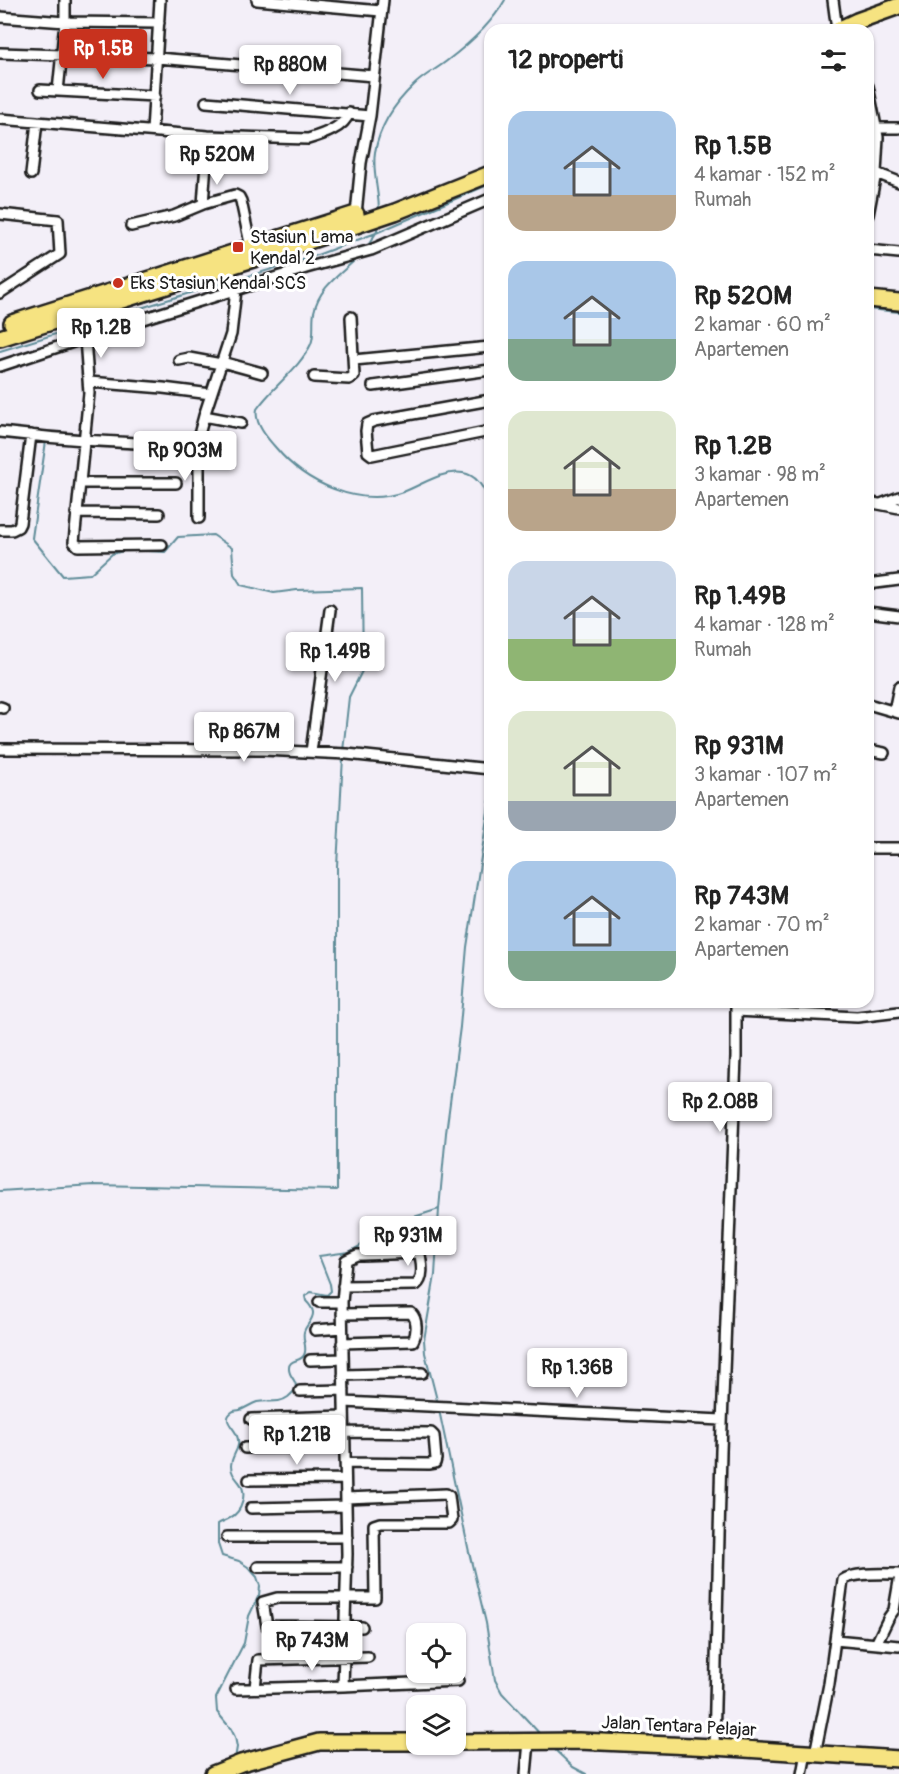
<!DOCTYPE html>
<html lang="id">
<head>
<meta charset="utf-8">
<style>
  :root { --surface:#fff; --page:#f2f2f2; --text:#222; --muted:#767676; --accent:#c8321e }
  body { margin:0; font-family:Pangolin,sans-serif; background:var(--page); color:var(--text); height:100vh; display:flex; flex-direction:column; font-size:22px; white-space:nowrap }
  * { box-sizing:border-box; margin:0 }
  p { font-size:20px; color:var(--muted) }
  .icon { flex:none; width:33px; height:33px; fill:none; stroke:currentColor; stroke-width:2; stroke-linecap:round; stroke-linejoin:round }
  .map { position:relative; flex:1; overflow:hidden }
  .side { position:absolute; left:484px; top:24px; width:390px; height:984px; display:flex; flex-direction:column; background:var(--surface); border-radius:18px; box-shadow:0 2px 4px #0004 }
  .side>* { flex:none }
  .buttons { position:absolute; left:406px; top:1623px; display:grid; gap:12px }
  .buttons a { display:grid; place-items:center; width:60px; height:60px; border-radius:12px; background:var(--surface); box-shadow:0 2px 4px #0004; font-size:30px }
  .price { position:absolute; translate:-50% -51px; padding:0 14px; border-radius:6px; background:#fff; color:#222; font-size:20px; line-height:39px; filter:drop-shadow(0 2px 3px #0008) }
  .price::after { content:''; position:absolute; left:50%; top:36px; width:18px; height:14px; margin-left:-9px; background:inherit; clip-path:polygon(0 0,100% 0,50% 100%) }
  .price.on { background:var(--accent); color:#fff }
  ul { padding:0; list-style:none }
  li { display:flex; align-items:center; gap:18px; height:150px; padding:0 24px }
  li span { display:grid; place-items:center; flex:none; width:168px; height:120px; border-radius:18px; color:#555 }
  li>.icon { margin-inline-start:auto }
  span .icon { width:72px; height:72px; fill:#fffc; stroke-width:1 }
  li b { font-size:26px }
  h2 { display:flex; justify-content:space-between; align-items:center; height:72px; padding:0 24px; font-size:26px }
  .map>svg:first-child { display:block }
</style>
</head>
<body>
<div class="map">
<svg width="899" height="1774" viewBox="0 0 899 1774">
  <rect width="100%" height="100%" fill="#f3eff8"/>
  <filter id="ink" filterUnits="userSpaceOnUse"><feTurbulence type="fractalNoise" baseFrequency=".0167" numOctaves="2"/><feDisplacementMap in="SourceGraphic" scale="12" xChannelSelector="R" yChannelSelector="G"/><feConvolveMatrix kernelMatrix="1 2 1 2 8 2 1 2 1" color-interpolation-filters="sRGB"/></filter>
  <g filter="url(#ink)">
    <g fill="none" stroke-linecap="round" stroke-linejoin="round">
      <path stroke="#608d99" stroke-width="2" d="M 379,211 C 379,191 372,172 375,152 C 380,125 395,103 414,85 C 424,75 437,69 448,60 C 469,44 492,23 505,0
        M 367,247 L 376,233 L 379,223
        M 357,258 C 341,274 319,287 314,312 C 312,322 315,334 311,344 C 300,368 272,387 257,409 C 254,423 267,438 276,448 C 305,483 359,508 403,492 C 422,485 441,470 463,473 C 478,475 484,490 490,501
        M 235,280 L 309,258 L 376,233 L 490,184
        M 868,309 L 899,312
        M 0,351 L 229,281
        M 46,441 L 32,538 L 63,576 L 90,574 L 112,554 L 127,550 L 165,552 L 178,537 L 213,535 L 232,548 L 234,574 L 241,585 L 274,593 L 297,590 L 362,588 L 363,669 L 349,697 L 343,751
        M 0,1191 L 93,1185 L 337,1190 L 337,866 L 343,757
        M 438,1404 L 425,1353 L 424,1340 L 435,1275 L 439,1209 L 446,1133 L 460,1027 L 467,947 L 490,799
        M 439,1410 L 469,1552 L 486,1623 L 495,1680 L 502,1693 L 541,1735
        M 553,1748 L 573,1767 L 586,1774
        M 235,1759 L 237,1747 L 235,1737 L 231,1729 L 217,1712 L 216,1698 L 244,1643 L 249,1616 L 259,1595 L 260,1586 L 257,1577 L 248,1567 L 239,1561 L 222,1556 L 218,1544 L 218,1524 C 222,1521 226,1521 230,1518 C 242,1512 248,1493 239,1482 C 235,1477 231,1473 231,1466 C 231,1455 242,1448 237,1436 C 235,1428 221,1420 232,1412 C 234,1410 237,1411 240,1410 C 246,1408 251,1404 257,1402 C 268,1400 279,1404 288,1397 C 305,1383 289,1380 289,1369 C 288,1359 301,1362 304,1355 C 308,1348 302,1340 304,1332 C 306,1324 314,1320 313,1312 C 312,1307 309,1304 306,1301 L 305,1296 L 311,1292 L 327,1295 L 331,1291 L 330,1284 L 319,1256 L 349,1252 L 360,1246 L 378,1231 L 389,1225 L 439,1209"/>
      <defs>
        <path id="minor" d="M 65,0 L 65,22 L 58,91 L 155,96
          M 257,0 L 381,11
          M 833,0 L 837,30
          M 0,17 L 65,22 L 159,23
          M 0,53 L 157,58 L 374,76
          M 868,86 L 878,137 L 876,173 L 868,215
          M 40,90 L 58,91
          M 206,102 L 370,116
          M 0,119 L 208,136 L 308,139 C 322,135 344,128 349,113
          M 876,128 L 899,128
          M 152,131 L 160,0
          M 876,173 L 899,182
          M 31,174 L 37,122
          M 203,204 L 208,136
          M 0,214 L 58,220 L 60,254 L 0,293
          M 356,214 L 361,163 L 370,116 L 383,0
          M 131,226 L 174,216 L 203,204 L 235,195 L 239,197 L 241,201 L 251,248
          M 868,250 L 899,253
          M 85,338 L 89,393 L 74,542 L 78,546 L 162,545
          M 179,360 L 189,358 L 221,364
          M 354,360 L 490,347
          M 222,362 L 262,373
          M 0,366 L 152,316 L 306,268 L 371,250 L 490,199
          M 314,377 L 349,379 L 354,376 L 351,317
          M 89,382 L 163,388 L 211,394
          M 373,386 L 490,370
          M 490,400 L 374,421 L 367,424 L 366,431 L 368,452 L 372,455 L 490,431
          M 204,416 L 241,423
          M 0,432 C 66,440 132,444 199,445
          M 80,483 L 176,483
          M 868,502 L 899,508
          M 881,504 L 899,497
          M 76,513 L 159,514
          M 199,518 L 199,445 L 200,431 L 204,416 L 231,334 L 236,290 L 228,267
          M 0,530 L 12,530 L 18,527 L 20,523 L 31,435
          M 868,584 L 899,580
          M 868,612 L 899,616
          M 868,704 L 899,713
          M 0,707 L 3,708
          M 894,711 L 899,687
          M 0,749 L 263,750 L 347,754 L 490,769
          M 868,750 L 884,753
          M 311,752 L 330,610
          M 868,848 L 899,848
          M 736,1011 L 857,1017 L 899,1012
          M 343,1286 L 416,1285 C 424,1279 422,1265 420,1255 L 416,1253 L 362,1255 L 357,1255 L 346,1260 L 342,1302 L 344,1402 L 722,1420
          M 319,1302 L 342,1302
          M 342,1314 L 411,1313 C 418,1320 417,1333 413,1341 L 342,1343
          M 315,1330 L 342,1328
          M 310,1360 L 343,1359
          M 343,1375 L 422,1373
          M 300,1391 L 344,1390
          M 344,1402 L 347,1554 L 343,1686 L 458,1681
          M 251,1419 L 344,1416
          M 344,1432 L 431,1433 L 434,1436 L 436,1459 L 435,1463 L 429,1464 L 345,1463
          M 245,1448 L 345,1447
          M 249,1480 L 345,1479
          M 346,1498 L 446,1494 L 449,1496 L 452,1520 L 449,1523 L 380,1523 L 374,1525 L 375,1598 L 277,1598 L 263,1602 L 267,1626 L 362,1627
          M 251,1508 L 346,1506
          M 227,1537 L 347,1537
          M 258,1567 L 347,1567
          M 835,1640 L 899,1646
          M 876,1644 L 889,1617 L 894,1610 L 899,1581
          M 255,1688 L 258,1660 L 368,1657
          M 236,1689 L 343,1686
          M 714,1747 L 721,1451 L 736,1057 L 736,1002
          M 815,1754 L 829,1684 L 843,1580 C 854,1572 884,1574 899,1574
          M 526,1774 L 529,1742
          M 802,1774 L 806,1753"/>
        <path id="trunk" d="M 838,30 L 857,21 L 899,6
          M 868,299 L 899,302
          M 12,323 L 356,214
          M 0,338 L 279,251 L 395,212 L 490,174
          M 456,1742 L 579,1741 L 714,1747 L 899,1759
          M 213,1774 L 241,1763 L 319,1742 L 417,1742"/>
      </defs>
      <use href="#minor" stroke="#1c1c1c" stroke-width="14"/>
      <use href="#trunk" stroke="#1c1c1c" stroke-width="20"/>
      <use href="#minor" stroke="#fff" stroke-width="9"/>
      <use href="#trunk" stroke="#f6e381" stroke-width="15"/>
    </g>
  </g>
  <g fill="#c8321e" stroke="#fff" stroke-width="2">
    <rect x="232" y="241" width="12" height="12" rx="3"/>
    <circle cx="118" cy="283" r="6"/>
  </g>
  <g text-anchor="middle" stroke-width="6" stroke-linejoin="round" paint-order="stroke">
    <g font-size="18" fill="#1c1c1c" stroke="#fff" text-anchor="start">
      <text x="250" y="243">Stasiun Lama<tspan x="250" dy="21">Kendal 2</tspan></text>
      <text x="130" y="289">Eks Stasiun Kendal SCS</text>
    </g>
    <g font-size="18" fill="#1c1c1c" stroke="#fff">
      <text transform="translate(679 1726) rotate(3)" y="6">Jalan Tentara Pelajar</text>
    </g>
  </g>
</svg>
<div class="buttons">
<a><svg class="icon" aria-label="locate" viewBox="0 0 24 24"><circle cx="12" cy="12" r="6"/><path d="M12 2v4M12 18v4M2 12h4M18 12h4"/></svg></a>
<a><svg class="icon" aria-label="layers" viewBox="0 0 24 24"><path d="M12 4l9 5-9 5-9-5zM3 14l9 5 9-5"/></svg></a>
</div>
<b class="price on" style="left:103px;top:80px">Rp 1.5B</b>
<b class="price" style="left:290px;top:96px">Rp 880M</b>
<b class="price" style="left:217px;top:186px">Rp 520M</b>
<b class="price" style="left:101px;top:359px">Rp 1.2B</b>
<b class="price" style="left:185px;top:482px">Rp 903M</b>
<b class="price" style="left:335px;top:683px">Rp 1.49B</b>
<b class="price" style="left:244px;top:763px">Rp 867M</b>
<b class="price" style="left:720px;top:1133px">Rp 2.08B</b>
<b class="price" style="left:408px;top:1267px">Rp 931M</b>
<b class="price" style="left:577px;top:1399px">Rp 1.36B</b>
<b class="price" style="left:297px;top:1466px">Rp 1.21B</b>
<b class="price" style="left:312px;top:1672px">Rp 743M</b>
<section class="side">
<h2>12 properti<svg class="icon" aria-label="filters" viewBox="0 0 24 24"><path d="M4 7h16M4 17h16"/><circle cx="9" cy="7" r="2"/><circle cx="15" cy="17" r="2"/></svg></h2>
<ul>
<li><span style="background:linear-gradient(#a9c7e8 70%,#b9a48a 0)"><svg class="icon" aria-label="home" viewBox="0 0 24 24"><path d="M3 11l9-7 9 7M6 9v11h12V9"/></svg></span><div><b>Rp 1.5B</b><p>4 kamar · 152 m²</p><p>Rumah</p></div></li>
<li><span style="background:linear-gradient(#a9c7e8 65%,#7fa58c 0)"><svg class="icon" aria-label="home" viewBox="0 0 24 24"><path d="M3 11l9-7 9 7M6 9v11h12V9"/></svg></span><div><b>Rp 520M</b><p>2 kamar · 60 m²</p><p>Apartemen</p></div></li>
<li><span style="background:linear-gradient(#dfe7d0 65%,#b9a48a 0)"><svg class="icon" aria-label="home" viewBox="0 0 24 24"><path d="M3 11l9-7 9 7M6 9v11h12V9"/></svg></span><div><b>Rp 1.2B</b><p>3 kamar · 98 m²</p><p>Apartemen</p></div></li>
<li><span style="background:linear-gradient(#c9d6e8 65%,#8fb573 0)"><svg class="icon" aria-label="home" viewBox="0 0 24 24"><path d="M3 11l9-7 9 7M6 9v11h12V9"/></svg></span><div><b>Rp 1.49B</b><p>4 kamar · 128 m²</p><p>Rumah</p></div></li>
<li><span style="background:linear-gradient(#dfe7d0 75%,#9aa5b1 0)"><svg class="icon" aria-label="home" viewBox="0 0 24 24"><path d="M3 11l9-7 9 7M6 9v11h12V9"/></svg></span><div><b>Rp 931M</b><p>3 kamar · 107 m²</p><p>Apartemen</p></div></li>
<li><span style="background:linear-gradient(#a9c7e8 75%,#7fa58c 0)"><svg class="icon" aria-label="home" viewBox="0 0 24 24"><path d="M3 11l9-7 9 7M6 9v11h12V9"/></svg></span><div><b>Rp 743M</b><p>2 kamar · 70 m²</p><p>Apartemen</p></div></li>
</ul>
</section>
</div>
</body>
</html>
